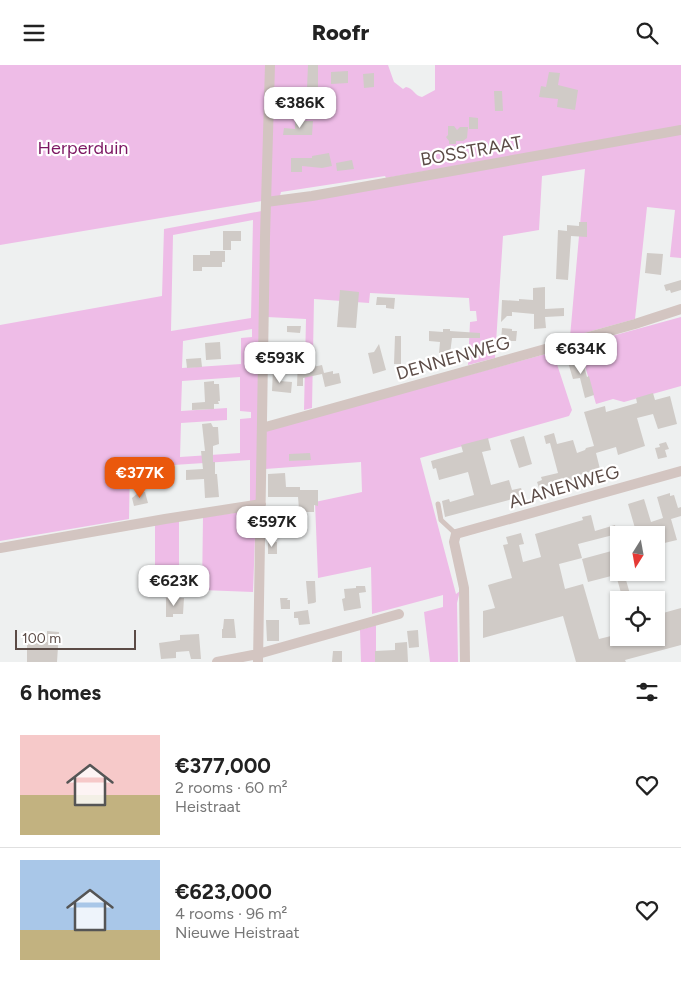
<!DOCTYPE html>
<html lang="en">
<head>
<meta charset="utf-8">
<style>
  :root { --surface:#fff; --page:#f6f6f6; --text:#222; --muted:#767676; --line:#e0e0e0; --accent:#ea580c }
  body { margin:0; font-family:Figtree,sans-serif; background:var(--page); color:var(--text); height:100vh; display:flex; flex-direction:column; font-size:19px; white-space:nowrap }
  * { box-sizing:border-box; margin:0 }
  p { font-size:16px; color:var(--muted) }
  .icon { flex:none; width:28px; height:28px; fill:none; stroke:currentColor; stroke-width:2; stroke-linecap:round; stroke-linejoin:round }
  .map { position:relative; height:597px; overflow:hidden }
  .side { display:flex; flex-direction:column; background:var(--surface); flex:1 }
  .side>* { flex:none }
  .needle { width:32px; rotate:191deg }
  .tools { position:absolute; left:610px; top:461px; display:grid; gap:10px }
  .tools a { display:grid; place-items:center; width:55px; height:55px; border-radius:0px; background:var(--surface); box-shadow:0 1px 4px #0004; font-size:25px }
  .scale { position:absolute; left:15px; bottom:12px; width:121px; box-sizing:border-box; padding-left:5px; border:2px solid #5b4b46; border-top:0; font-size:14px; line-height:18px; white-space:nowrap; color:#5b4b46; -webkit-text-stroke:4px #fff; paint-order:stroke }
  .price { position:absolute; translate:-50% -42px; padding:0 11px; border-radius:10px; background:#fff; color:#222; font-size:16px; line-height:32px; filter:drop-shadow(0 1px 2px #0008) }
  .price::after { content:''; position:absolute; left:50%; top:30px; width:15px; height:11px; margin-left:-8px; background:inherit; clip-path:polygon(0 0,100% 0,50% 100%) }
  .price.current { background:var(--accent); color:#fff }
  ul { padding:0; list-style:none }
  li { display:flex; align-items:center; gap:15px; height:125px; padding:0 20px }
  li+li { border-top:1px solid var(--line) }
  li span { display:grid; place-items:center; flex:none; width:140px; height:100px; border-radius:0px; color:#555 }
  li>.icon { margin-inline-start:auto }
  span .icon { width:60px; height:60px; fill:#fffc; stroke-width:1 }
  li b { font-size:21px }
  h2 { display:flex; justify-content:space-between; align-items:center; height:60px; padding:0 20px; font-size:21px }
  header { display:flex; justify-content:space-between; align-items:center; height:65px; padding:0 20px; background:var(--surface); font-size:22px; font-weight:800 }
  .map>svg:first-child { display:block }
</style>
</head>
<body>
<header><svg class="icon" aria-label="menu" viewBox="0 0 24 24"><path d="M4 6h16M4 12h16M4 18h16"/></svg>Roofr<svg class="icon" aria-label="search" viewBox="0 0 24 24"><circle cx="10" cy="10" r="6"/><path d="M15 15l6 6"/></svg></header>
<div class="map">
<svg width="681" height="597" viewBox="0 0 681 597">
  <rect width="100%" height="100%" fill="#eef0f0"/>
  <path fill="#eebce7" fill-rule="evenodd" d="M 0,0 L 388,0 L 394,17 L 403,24 L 406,22 C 413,23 415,31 422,32 L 435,25 L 435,0 L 681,0 L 681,61 L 386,113 L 385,111 L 281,127 L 280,131 L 262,136 L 0,180 Z
    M 681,69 L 681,193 L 670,192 L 675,145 L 647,142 L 635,254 L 570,272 L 585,104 L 542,111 L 539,165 L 503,171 L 495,293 L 468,300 L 470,257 L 477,256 L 476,246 L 470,246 L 469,233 L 370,228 L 369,238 L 314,234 L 312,343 L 304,345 L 306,254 L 267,252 L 270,140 Z
    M 262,146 L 257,438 L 250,439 L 250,395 L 158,401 L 158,399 L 130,398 L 129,454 L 0,476 L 0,260 L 162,231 L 164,164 ZM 253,155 L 251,253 L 171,266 L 173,170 ZM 252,264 L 252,272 L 241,273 L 241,299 L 182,303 L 183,276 ZM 240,312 L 240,346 L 251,347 L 251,353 L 240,354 L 240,388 L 180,392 L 181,358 L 227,355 L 227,343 L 181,346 L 182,316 Z
    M 681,252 L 681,321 L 624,337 L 613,334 L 596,339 L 579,280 Z
    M 553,287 L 572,345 L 569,351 L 420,393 L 456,529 L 460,526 L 457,538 L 458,597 L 430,597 L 424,547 L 443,542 L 443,530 L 372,549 L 371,502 L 318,513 L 315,437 L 362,427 L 361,397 L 265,404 L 266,365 Z
    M 256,445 L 253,527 L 202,525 L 203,452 Z
    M 179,456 L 179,502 L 155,503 L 155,460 Z
    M 376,560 L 376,597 L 361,597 L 360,565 Z"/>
  <path fill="#d0cbc7" d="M 308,0 L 318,0 L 318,23 L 307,23 Z
    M 348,6 L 348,18 L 331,19 L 331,7 Z
    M 549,7 L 560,8 L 558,20 L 578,25 L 575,45 L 557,42 L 558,34 L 539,32 L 541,21 L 546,22 Z
    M 374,8 L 374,22 L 364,23 L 363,9 Z
    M 494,26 L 502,26 L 503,46 L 495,46 Z
    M 469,52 L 478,53 L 478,64 L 469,64 Z
    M 295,56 L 313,56 L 312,70 L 283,70 L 284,63 L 295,64 Z
    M 448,61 L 454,61 L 457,65 L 460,62 L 468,62 L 467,73 L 463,76 L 456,76 L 456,79 L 449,79 L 449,76 L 446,72 L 448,70 Z
    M 329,88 L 332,101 L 322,103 L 302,101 L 302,107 L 291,107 L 291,93 L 312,93 L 312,91 Z
    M 352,95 L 354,104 L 337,106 L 336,98 Z
    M 579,157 L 587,157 L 587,172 L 571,171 L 568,215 L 556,214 L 558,165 L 567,166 L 567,160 L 579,161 Z
    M 223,166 L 241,166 L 241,176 L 231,176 L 231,185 L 223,185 Z
    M 210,186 L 225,186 L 225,197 L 222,197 L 222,202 L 202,202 L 202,206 L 193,206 L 193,190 L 210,190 Z
    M 647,188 L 663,189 L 661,210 L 645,208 Z
    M 681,215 L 681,225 L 671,228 L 670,225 L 666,226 L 664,220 Z
    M 545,222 L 545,244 L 564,243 L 564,251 L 545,252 L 546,263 L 534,264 L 534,249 L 512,247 L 512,251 L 507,251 L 501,257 L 502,235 L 519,236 L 519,234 L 533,235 L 533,223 Z
    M 340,225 L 359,227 L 356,263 L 337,262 Z
    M 377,232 L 395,233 L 394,244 L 386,243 L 386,240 L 376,240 Z
    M 287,261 L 301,261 L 300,268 L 287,267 Z
    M 502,263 L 512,264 L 512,266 L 517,266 L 516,276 L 501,276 Z
    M 443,264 L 450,264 L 450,266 L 480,268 L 480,273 L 452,273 L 450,289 L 439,288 L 440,277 L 429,276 L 429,266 L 443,267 Z
    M 395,271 L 401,271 L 401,299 L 394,299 Z
    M 220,277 L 221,294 L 206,295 L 205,278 Z
    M 379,279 L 386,305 L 373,309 L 368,288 L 374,287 Z
    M 581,290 L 587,312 L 589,311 L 594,330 L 585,333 L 580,313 L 573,314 L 567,294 Z
    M 298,292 L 304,292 L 304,304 L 322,300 L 324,308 L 333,306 L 333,309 L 339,308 L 341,318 L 325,322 L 322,309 L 303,313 L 303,321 L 297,321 Z
    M 201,293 L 202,302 L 187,303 L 186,294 Z
    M 273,305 L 280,305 L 280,316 L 292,317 L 291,328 L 272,326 Z
    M 214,316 L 214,319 L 219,319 L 220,336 L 218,336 L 219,339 L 214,339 L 214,344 L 192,345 L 192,338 L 205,337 L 204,317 Z
    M 653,328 L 655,335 L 670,331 L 677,359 L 658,364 L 653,349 L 637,353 L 645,381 L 618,390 L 616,382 L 596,388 L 600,404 L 579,410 L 580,413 L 575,415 L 575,417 L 561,421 L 561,417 L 539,423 L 537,417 L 542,415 L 541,412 L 558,408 L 550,378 L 546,379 L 544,371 L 554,368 L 557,379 L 573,375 L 577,388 L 585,385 L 586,383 L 594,381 L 584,347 L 605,341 L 606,347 L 637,338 L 636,333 Z
    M 211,358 L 213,362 L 218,362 L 219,379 L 213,381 L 213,397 L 215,397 L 215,409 L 217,409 L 219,432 L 205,433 L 204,414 L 186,415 L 186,405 L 203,404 L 201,386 L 205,386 L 202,359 Z
    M 524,371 L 532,399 L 519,403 L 510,375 Z
    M 488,373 L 491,385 L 482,387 L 491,420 L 509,415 L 512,425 L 521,423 L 524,431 L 445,452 L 442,436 L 449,434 L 450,437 L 474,430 L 468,407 L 439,415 L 436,403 L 433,404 L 431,396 L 463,387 L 461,380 Z
    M 666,377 L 669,384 L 665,385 L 667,392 L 658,394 L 655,383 L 660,382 L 659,379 Z
    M 310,388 L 311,395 L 289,396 L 289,389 Z
    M 285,408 L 286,422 L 300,422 L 300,425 L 318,425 L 318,441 L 314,440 L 314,447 L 306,447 L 306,459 L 292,459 L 292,444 L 299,444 L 298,432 L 268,432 L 268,409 Z
    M 145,427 L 148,438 L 134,441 L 132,433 L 138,428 Z
    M 670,428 L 670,431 L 674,430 L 678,443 L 681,442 L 681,451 L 671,454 L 677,475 L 656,480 L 656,470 L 637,470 L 628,439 L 644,434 L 651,457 L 663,453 L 657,432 Z
    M 591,450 L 595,466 L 615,460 L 616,465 L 613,470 L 578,479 L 582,493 L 559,499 L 565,524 L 583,519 L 599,574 L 619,569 L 619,572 L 656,572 L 656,550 L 681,543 L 681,580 L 625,595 L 626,597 L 576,597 L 563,551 L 483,573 L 483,546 L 495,543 L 488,520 L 512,513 L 503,480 L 508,479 L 506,472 L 521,468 L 524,479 L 519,480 L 523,497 L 541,492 L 535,469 L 583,455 L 582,452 Z
    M 268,477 L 277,477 L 277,489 L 268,489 Z
    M 619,484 L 619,509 L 588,517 L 582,494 Z
    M 624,508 L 630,529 L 632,535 L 623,535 L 616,510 Z
    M 306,516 L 315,516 L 316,537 L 314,538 L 308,539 Z
    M 356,521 L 365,521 L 366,527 L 359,528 L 361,543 L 344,546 L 342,534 L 345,533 L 344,524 L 356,523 Z
    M 166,533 L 184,533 L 183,549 L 173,549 L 173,552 L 166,552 Z
    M 280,533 L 288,533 L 287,535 L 290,535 L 290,544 L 281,544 Z
    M 308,545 L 310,559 L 299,560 L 298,553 L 294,553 L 294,547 Z
    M 224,554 L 234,554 L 236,573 L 222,573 L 222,564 L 223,564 Z
    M 266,555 L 279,555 L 279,576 L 267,576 Z
    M 418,565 L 419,582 L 409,583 L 407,566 Z
    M 47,566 L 59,567 L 57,597 L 27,597 L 27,577 L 47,577 Z
    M 199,569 L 201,594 L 191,594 L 189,586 L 176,587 L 176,593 L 161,594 L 159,578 L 180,575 L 180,570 Z
    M 407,577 L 408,597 L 375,597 L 375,586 L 395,585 L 395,578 Z
    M 333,586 L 342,586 L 342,597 L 332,597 Z"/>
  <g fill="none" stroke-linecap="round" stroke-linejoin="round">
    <path stroke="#d3c5c1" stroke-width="5" d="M 438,439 L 441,455 L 456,469"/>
    <path stroke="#d3c5c1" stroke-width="10" d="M 266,137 L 312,131 L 681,65
      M 262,363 L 635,259 L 681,244
      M 0,483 L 165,454 L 261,439
      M 217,597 L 258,589 L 399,549
      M 258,597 L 265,172 L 270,0
      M 465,597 L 464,523 L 454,477 L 456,469 L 681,406"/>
  </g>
  <g text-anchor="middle" stroke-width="4.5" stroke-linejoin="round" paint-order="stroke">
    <g font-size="18" fill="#7c1762" stroke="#fff">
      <text x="83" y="89">Herperduin</text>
    </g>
    <g font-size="18" fill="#5b4b46" stroke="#fff">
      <text transform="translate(471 86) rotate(-10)" y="6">BOSSTRAAT</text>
      <text transform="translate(453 293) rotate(-16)" y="6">DENNENWEG</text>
      <text transform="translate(564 422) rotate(-16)" y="6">ALANENWEG</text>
    </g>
  </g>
</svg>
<div class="tools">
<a><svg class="needle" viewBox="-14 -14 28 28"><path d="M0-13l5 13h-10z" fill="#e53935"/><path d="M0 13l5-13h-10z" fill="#767676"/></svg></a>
<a><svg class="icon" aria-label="locate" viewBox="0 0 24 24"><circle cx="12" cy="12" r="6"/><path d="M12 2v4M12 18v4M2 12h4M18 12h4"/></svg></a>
</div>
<div class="scale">100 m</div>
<b class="price" style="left:300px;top:64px">€386K</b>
<b class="price" style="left:581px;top:310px">€634K</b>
<b class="price" style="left:280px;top:319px">€593K</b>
<b class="price current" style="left:140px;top:434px">€377K</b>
<b class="price" style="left:272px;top:483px">€597K</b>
<b class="price" style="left:174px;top:542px">€623K</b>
</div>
<section class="side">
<h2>6 homes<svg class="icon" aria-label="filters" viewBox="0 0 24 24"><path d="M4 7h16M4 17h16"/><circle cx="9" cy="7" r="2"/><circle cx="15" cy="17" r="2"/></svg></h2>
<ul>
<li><span style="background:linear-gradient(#f6c9c9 60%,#c2b280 0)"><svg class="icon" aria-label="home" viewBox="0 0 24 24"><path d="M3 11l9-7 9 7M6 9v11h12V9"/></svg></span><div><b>€377,000</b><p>2 rooms · 60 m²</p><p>Heistraat</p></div><svg class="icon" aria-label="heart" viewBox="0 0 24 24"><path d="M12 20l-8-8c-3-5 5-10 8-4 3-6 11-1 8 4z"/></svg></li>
<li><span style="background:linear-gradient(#a9c7e8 70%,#c2b280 0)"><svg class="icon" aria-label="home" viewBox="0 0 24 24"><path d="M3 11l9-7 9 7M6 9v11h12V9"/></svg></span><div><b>€623,000</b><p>4 rooms · 96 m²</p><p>Nieuwe Heistraat</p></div><svg class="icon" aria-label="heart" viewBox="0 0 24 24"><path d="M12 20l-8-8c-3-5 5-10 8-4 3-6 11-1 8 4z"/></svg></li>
</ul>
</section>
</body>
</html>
